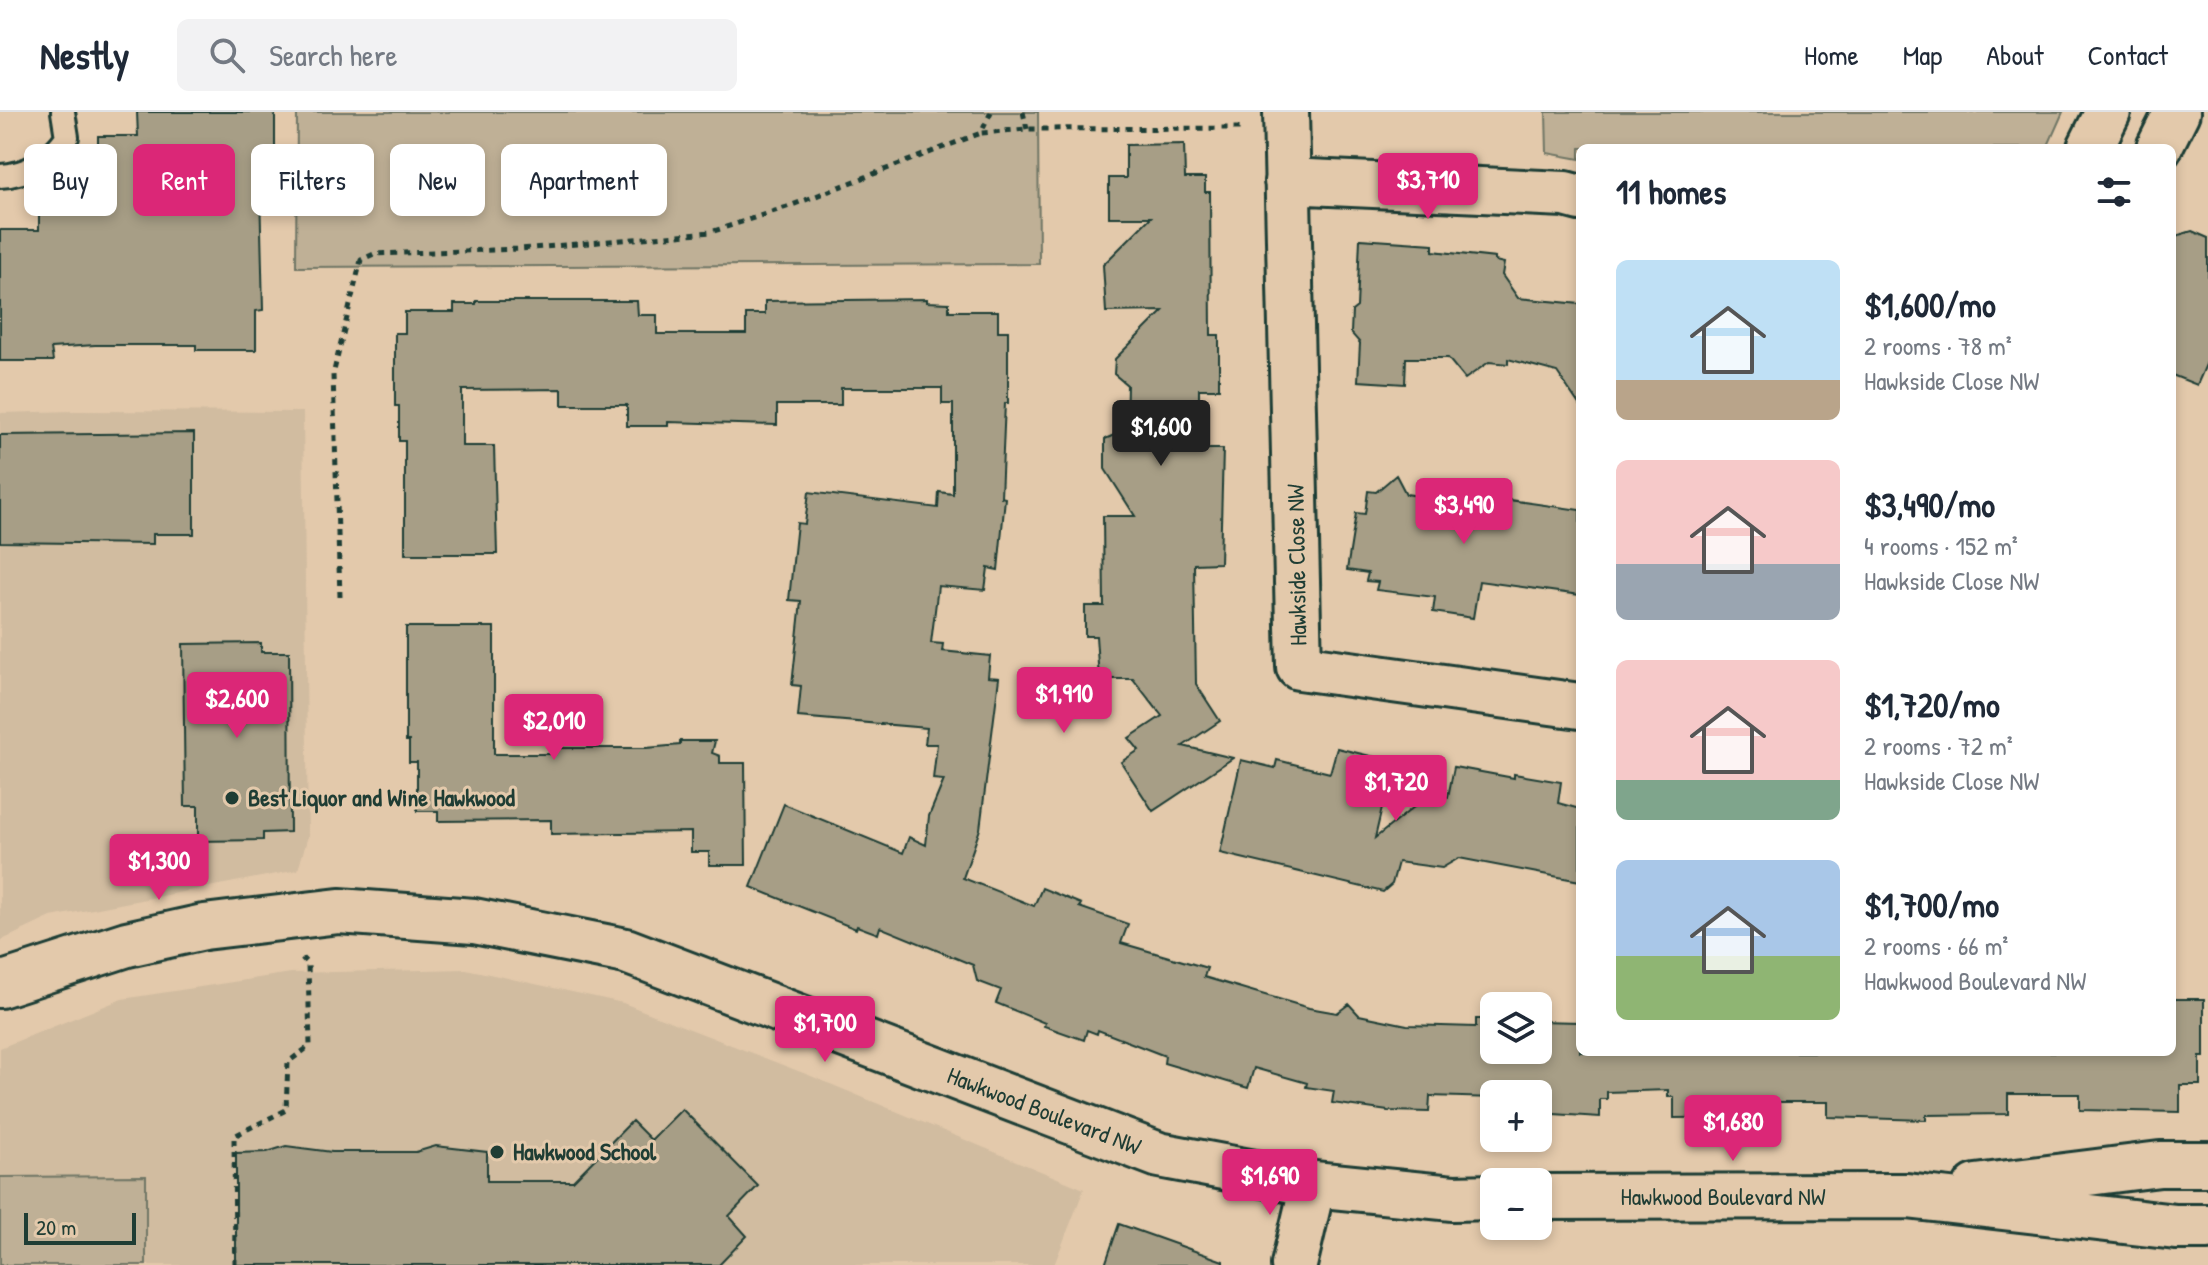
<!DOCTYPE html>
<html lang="en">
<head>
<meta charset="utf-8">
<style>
  :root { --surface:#fff; --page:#f2f2f3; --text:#1f2937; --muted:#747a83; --line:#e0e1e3; --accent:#db2777 }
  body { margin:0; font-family:"Patrick Hand",sans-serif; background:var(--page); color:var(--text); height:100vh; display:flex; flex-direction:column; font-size:30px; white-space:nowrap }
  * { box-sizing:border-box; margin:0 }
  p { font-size:26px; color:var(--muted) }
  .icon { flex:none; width:44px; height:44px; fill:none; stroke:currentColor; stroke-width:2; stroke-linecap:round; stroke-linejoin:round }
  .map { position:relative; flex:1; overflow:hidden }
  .drawer { position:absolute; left:1576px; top:32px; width:600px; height:912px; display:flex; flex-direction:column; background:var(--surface); border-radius:12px; box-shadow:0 4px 12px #0003 }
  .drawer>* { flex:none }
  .hud { position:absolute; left:24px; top:32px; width:760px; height:72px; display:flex; gap:16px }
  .fabs { position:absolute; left:1480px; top:880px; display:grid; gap:16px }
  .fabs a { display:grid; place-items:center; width:72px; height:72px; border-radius:12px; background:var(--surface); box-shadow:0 4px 12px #0003; font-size:40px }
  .scale { position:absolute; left:24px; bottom:20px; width:112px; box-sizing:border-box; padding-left:8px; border:4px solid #1f3d34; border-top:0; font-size:22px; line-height:28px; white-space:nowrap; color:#1f3d34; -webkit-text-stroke:6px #e3c9ab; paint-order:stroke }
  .price { position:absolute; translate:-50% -68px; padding:0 18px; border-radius:8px; background:var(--accent); color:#fff; font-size:26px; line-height:52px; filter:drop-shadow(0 2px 4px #0008) }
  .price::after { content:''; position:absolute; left:50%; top:48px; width:24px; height:18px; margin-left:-12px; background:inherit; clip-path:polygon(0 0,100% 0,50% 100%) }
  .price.current { background:#222; color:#fff }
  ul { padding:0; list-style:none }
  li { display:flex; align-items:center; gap:24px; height:200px; padding:0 40px }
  li span { display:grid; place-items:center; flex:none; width:224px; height:160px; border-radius:12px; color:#555 }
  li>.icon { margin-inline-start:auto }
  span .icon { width:96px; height:96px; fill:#fffc; stroke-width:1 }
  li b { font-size:34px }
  h2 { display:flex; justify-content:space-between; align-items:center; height:96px; padding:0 40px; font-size:34px }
  .tag { padding:0 28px; border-radius:12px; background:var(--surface); box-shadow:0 4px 12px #0003; font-size:28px; line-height:72px }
  .tag.current { background:var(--accent); color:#fff }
  header { display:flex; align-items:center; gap:48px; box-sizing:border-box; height:112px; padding:0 40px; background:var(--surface); border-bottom:2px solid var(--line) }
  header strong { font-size:38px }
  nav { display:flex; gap:44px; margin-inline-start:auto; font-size:28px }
  .search { width:560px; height:72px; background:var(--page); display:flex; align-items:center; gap:20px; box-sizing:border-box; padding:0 28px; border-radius:12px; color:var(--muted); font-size:30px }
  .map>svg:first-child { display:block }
</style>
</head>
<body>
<header>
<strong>Nestly</strong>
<div class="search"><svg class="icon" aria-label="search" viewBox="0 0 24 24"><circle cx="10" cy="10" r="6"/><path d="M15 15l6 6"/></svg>Search here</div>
<nav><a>Home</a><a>Map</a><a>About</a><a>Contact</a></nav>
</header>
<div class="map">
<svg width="2208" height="1153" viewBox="0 0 2208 1153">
  <rect width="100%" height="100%" fill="#e3c9ab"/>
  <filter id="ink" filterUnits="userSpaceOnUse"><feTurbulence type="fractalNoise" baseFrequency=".0125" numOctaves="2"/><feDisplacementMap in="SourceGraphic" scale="16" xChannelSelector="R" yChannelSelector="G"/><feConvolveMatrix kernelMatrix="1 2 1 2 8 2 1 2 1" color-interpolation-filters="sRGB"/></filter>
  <g filter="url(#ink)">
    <path fill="#d1bca0" d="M 75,299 L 303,300 L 308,724 L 298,758 L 51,805 L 0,829 L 0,301 Z
      M 466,857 L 623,891 L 811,964 L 1084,1077 L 1054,1153 L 0,1153 L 0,936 L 122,887 L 291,861 Z"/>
    <path fill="#bfb096" stroke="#6f7665" stroke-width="2" d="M 297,0 L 1038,0 L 1039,152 L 296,155 Z
      M 1546,0 L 2063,0 L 2047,36 L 1580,36 L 1580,47 L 1547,41 Z
      M 146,1064 L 146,1153 L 0,1153 L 0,1065 Z"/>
    <path fill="#a79e86" stroke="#1f3d34" stroke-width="2" d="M 137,0 L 270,0 L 275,3 L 275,51 L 267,51 L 267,78 L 260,78 L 263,198 L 256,199 L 256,238 L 196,238 L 196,233 L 95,233 L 51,236 L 53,249 L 0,249 L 0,118 L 39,118 L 39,101 L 98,102 L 98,24 L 138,24 Z
      M 1184,32 L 1185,66 L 1205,66 L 1205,80 L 1210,80 L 1211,223 L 1219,223 L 1219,277 L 1199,277 L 1199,337 L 1223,337 L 1220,451 L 1194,452 L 1196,572 L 1220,609 L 1183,634 L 1233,646 L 1153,699 L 1121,650 L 1139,638 L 1129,626 L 1162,604 L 1133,567 L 1099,567 L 1096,524 L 1085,524 L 1085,494 L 1104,494 L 1103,404 L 1135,404 L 1105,357 L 1105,327 L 1126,318 L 1127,273 L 1114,262 L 1115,247 L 1163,199 L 1106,200 L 1103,153 L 1151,105 L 1109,105 L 1109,66 L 1126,66 L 1126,33 Z
      M 2192,119 L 2208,126 L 2208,248 L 2197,273 L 2172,263 L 2172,125 Z
      M 1360,127 L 1433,132 L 1433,139 L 1495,146 L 1495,149 L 1504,151 L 1502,163 L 1518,186 L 1580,192 L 1580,294 L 1557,260 L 1508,247 L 1508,252 L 1489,250 L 1465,267 L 1448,246 L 1406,246 L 1405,272 L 1358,269 L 1360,231 L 1351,221 L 1352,199 L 1357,195 Z
      M 927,187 L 927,190 L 949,191 L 949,199 L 998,199 L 998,219 L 1008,219 L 1008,291 L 1005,291 L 1001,385 L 1005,386 L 998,458 L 988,456 L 985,478 L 938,474 L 931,531 L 943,532 L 942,539 L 990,544 L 988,565 L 999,566 L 980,717 L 963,766 L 1034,794 L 1042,776 L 1081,792 L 1079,795 L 1128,812 L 1121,831 L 1207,856 L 1204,865 L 1309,896 L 1337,901 L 1349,892 L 1359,903 L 1407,913 L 1476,915 L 1476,907 L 1494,907 L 1494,938 L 1538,938 L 1538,909 L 1580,910 L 1580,940 L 2172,940 L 2172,887 L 2204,887 L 2204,945 L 2200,945 L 2200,973 L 2180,973 L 2180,1000 L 2080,998 L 2080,982 L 2008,982 L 2008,1002 L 1926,1003 L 1926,1008 L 1828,1005 L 1828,990 L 1769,990 L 1769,1005 L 1674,1006 L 1674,985 L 1668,985 L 1668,978 L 1607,980 L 1607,987 L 1600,987 L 1600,1005 L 1538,1001 L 1538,982 L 1494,982 L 1494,986 L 1430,984 L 1429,1000 L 1388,999 L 1332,991 L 1334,979 L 1306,975 L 1307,971 L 1254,956 L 1248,976 L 1164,951 L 1165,944 L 1098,918 L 1097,922 L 1087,918 L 1084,928 L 1044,914 L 1045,911 L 996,891 L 1001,878 L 977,869 L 973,853 L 880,815 L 878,822 L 857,814 L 856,817 L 751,775 L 784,692 L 903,741 L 909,725 L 926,733 L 929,704 L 944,668 L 933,667 L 937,632 L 925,632 L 927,616 L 798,605 L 801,574 L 792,573 L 801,489 L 789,488 L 797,411 L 805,412 L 809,380 L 938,396 L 939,380 L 953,382 L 953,292 L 942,292 L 942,276 L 841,276 L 841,293 L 777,293 L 777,313 L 668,310 L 668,314 L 627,314 L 627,293 L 562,293 L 562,277 L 462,278 L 462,334 L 494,334 L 497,442 L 405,442 L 405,329 L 399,329 L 399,294 L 395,294 L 395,221 L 405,221 L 405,200 L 454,200 L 454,192 L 476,192 L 476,189 L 637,189 L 638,203 L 657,203 L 657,222 L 746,222 L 746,202 L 765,202 L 765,189 Z
      M 194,321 L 194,422 L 153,422 L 153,432 L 0,430 L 0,323 Z
      M 1396,363 L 1406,382 L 1460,390 L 1474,383 L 1580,398 L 1580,483 L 1479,469 L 1473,506 L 1433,500 L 1435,485 L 1376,478 L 1378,470 L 1366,469 L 1368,461 L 1347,458 L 1356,401 L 1365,402 L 1368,379 L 1376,380 Z
      M 406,515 L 494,515 L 494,642 L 551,642 L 551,636 L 646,636 L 680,633 L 680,629 L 715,629 L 712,641 L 720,644 L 720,651 L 745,651 L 746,753 L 709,753 L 709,740 L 691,740 L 691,720 L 551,722 L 551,708 L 438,709 L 438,699 L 417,699 L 417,650 L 409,650 L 409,629 L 406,629 Z
      M 261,531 L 261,540 L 289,540 L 290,720 L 263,721 L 263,728 L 198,729 L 198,694 L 185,694 L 183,532 Z
      M 1337,636 L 1383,647 L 1378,668 L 1388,670 L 1375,726 L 1429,683 L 1448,685 L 1454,655 L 1514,666 L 1514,662 L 1561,670 L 1558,691 L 1580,697 L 1580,769 L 1459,746 L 1442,756 L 1398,750 L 1392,772 L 1383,780 L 1220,741 L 1241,648 L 1275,656 L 1277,648 L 1330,661 Z
      M 682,997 L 758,1074 L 729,1104 L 747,1124 L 719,1153 L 236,1153 L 236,1041 L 267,1040 L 286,1034 L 332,1040 L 416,1040 L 436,1034 L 487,1040 L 487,1069 L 573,1069 L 632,1009 L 651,1028 Z
      M 1119,1112 L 1223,1149 L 1223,1153 L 1105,1153 Z"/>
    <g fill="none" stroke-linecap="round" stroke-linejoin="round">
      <defs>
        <path id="lane" d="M 0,64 C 28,63 51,47 67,25 L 63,0"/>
        <path id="street" d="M 1286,0 L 1299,555 L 1580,594
          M 2090,36 L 2108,0
          M 2159,36 L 2177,0
          M 1287,69 L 1565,82 L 1580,86
          M 1294,1153 L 1313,1072"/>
        <path id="secondary" d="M 0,873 L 127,832 L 204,815 L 339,799 L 474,809 L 626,839 L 1159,1043 L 1313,1072 L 1453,1086 L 1494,1085
          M 1976,1075 L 2160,1052 L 2208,1052
          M 1538,1085 L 1907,1084 L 2176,1115 L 2208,1115"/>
      </defs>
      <use href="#lane" stroke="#1f3d34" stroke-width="28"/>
      <use href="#street" stroke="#1f3d34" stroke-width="50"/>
      <use href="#secondary" stroke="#1f3d34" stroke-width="50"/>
      <path stroke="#1f3d34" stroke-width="5" stroke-dasharray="6 6" stroke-linecap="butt" d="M 991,0 L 981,21 L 1027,17 L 1245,16
        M 1023,0 L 1027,17
        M 340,485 L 333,263 L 361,148 L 374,142 L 521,137 L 711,120 L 787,95 L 981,21
        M 235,1153 L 234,1024 L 286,998 L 288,950 L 310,934 L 308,852 L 302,846"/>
      <use href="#lane" stroke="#e3c9ab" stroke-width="22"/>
      <use href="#street" stroke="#e3c9ab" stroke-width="44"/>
      <use href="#secondary" stroke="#e3c9ab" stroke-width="44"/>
    </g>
  </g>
  <g fill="#1f3d34" stroke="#e3c9ab" stroke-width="3">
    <circle cx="232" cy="686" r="8"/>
    <circle cx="497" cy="1040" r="8"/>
  </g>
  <g text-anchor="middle" stroke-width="6" stroke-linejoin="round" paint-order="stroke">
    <g font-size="24" fill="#1f3d34" stroke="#e3c9ab">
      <text transform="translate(1297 453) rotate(-91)" y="8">Hawkside Close NW</text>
      <text transform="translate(1044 999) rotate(21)" y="8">Hawkwood Boulevard NW</text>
      <text x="1723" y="1093">Hawkwood Boulevard NW</text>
    </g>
    <g font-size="24" font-weight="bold" fill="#1f3d34" stroke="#e3c9ab" text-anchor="start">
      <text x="248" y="694">Best Liquor and Wine Hawkwood</text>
      <text x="513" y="1048">Hawkwood School</text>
    </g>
  </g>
</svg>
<div class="fabs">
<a><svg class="icon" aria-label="layers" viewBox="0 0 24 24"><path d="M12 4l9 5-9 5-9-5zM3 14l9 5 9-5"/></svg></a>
<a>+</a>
<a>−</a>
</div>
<div class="scale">20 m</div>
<b class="price" style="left:1428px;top:109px">$3,710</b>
<b class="price current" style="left:1161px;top:356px">$1,600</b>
<b class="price" style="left:1464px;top:434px">$3,490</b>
<b class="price" style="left:1064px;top:623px">$1,910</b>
<b class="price" style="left:237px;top:628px">$2,600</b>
<b class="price" style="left:554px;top:650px">$2,010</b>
<b class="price" style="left:1396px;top:711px">$1,720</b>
<b class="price" style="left:159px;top:790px">$1,300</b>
<b class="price" style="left:825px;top:952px">$1,700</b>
<b class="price" style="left:1733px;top:1051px">$1,680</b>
<b class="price" style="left:1270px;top:1105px">$1,690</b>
<div class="hud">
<a class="tag">Buy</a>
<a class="tag current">Rent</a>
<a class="tag">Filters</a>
<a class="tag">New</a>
<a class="tag">Apartment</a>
</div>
<section class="drawer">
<h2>11 homes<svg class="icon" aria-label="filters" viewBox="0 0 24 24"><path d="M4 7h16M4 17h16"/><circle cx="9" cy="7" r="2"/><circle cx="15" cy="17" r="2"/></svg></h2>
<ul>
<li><span style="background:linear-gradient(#bfe0f5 75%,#b9a48a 0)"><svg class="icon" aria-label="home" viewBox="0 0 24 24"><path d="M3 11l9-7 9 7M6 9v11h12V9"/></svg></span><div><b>$1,600/mo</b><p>2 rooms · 78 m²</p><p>Hawkside Close NW</p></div></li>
<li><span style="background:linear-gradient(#f6c9c9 65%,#9aa5b1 0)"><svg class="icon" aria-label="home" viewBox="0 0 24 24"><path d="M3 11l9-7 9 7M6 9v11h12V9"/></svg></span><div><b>$3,490/mo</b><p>4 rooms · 152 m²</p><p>Hawkside Close NW</p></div></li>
<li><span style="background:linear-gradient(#f6c9c9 75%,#7fa58c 0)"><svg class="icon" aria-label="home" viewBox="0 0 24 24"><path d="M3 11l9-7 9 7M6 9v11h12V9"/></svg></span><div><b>$1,720/mo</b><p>2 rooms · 72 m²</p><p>Hawkside Close NW</p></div></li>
<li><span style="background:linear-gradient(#a9c7e8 60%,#8fb573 0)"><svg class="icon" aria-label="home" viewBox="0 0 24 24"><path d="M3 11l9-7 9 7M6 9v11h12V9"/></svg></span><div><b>$1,700/mo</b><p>2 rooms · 66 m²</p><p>Hawkwood Boulevard NW</p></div></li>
</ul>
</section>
</div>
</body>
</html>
